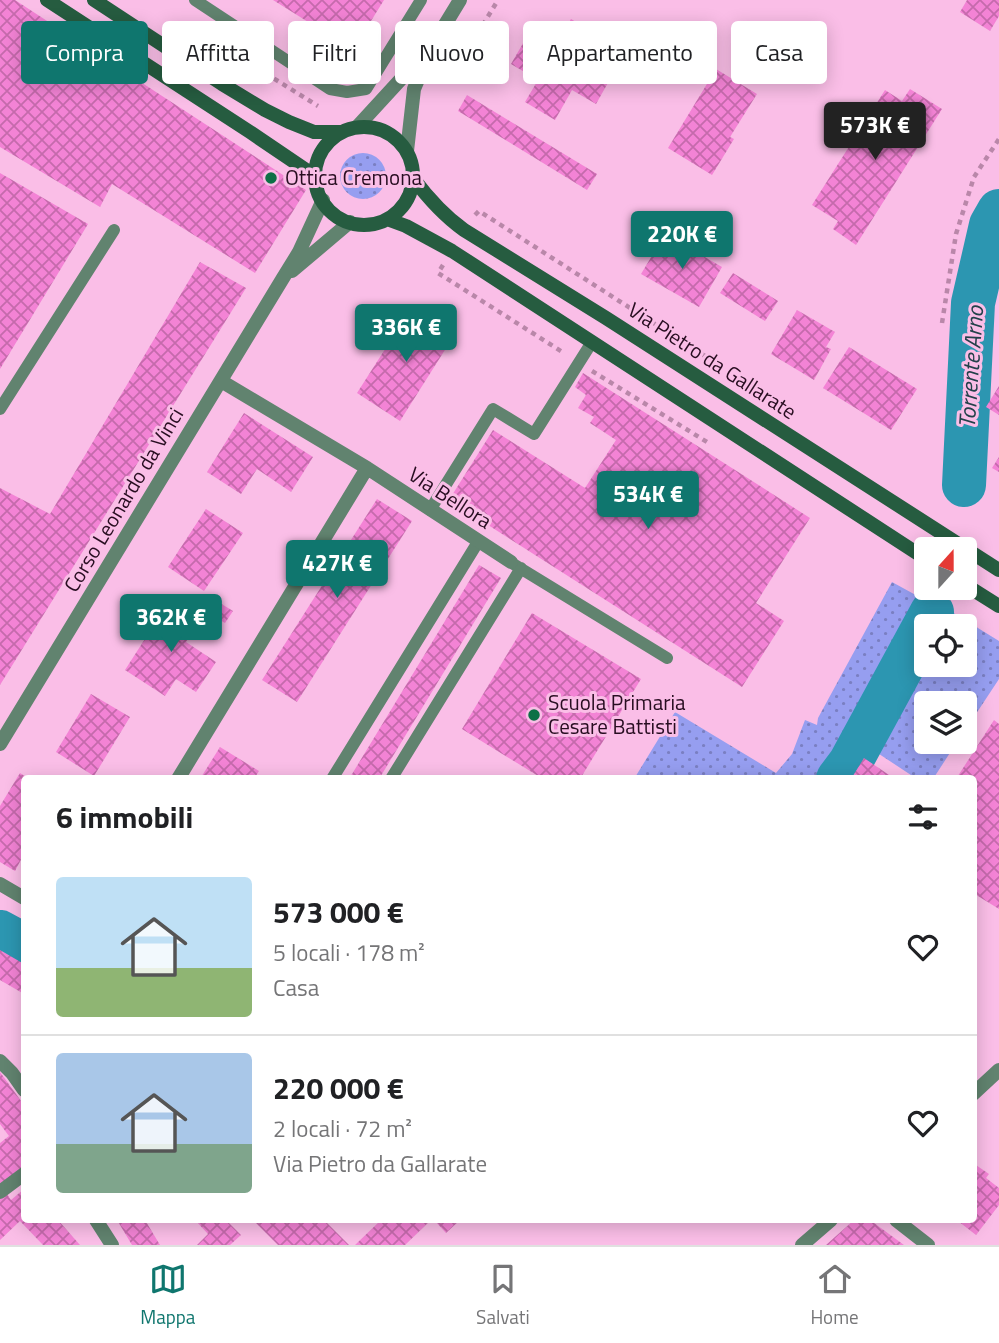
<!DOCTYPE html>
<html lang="it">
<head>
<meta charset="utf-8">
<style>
  :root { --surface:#fff; --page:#f6f6f6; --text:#202124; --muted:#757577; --line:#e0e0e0; --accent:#0f766e }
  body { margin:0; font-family:"Titillium Web",sans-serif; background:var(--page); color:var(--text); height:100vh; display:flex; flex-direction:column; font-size:26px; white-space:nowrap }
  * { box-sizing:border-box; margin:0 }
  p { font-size:23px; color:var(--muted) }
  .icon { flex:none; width:38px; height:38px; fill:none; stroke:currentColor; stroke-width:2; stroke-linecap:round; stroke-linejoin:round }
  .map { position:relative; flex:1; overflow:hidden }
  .details { position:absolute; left:21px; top:775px; width:956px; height:448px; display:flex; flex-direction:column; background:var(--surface); border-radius:7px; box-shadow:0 4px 18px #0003 }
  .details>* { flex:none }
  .guide { position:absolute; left:21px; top:21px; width:957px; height:63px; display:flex; gap:14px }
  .needle { width:46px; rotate:21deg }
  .buttons { position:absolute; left:914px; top:537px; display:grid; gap:14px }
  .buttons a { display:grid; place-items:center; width:63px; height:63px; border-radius:7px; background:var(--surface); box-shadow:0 4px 18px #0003; font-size:35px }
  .price { position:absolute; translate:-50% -60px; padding:0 16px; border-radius:7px; background:var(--accent); color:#fff; font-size:23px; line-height:46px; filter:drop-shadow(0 2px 4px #0008) }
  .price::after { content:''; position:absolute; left:50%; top:42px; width:21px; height:16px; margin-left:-10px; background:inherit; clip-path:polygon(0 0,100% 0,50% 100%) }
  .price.on { background:#222; color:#fff }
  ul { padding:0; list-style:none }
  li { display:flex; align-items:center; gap:21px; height:175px; padding:0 35px }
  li+li { border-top:2px solid var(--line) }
  li span { display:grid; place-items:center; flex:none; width:196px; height:140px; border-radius:7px; color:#555 }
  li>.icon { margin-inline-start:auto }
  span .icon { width:84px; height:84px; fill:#fffc; stroke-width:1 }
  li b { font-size:30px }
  h2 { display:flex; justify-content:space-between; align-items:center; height:84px; padding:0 35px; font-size:30px }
  .tag { padding:0 24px; border-radius:7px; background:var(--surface); box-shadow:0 4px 18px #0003; font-size:24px; line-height:63px }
  .tag.on { background:var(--accent); color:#fff }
  .menu { display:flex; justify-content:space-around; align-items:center; height:98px; border-top:2px solid var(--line); background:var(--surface); font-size:19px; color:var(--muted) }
  .menu a { display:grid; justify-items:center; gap:4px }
  .menu .on { color:var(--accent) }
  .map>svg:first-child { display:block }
</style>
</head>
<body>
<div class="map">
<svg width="999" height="1245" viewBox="0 0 999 1245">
  <defs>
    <pattern id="grass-dots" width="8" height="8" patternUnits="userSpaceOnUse" patternTransform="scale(1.75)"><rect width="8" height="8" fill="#969ef0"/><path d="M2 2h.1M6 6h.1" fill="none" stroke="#7a7fc2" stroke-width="1.8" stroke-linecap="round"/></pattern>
    <pattern id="building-cross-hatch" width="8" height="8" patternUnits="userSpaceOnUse" patternTransform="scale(1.75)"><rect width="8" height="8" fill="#f383d5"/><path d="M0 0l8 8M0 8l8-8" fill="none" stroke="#c56aac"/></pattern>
  </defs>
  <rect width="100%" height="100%" fill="#fabee7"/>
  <path fill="url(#grass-dots)" d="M340 176a23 23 0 1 1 46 0a23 23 0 1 1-46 0Z
    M 892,582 L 923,599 L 847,741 L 820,779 L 634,779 L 675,712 L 776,773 L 792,754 L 805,720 L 817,725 L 818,718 Z
    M 952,612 L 999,641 L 999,679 L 964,732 L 964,704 L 926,704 L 926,742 L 957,742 L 933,779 L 917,779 L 870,748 L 926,656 L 926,665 L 964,665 L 964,626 L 944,626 Z"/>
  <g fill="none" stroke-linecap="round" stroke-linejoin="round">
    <path stroke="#2c96b1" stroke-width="44" d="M 964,485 L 973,303 L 991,225 L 999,211
      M 838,779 L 850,763 L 932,612
      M 0,932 L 24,945"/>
  </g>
  <path fill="url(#building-cross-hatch)" d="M 0,0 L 15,0 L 306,190 L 255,273 L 112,184 L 100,207 L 0,147 Z
    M 273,0 L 384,0 L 353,50 Z
    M 967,0 L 999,0 L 999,16 L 990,31 L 960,12 Z
    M 571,19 L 599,36 L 586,58 L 613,74 L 596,104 L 572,90 L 555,120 L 525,102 L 538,80 L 511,64 L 529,33 L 554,48 Z
    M 716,69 L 757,94 L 730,137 L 734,139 L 712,175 L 668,148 Z
    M 910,89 L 942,109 L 856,245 L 833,229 L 838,221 L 812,205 L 885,90 L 902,101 Z
    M 467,95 L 597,174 L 587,190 L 458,111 Z
    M 0,173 L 88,224 L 0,369 Z
    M 665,234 L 722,267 L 699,307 L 641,274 Z
    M 200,262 L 246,288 L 0,685 L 0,488 L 50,514 Z
    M 733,273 L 778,301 L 765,321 L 720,293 Z
    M 412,307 L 455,334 L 400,421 L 357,393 Z
    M 797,310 L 835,332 L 826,347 L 831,349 L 814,380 L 771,354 Z
    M 849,347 L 917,389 L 891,430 L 823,388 Z
    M 583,373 L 810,518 L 756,603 L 784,621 L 742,687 L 449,500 L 493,430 L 585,488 L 616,440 L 590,423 L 594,417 L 578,408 L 586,395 L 575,387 Z
    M 999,386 L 999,415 L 986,407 Z
    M 244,413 L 313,457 L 291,492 L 257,469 L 241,494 L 207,472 Z
    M 999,457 L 999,472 L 992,468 Z
    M 377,499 L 412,521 L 297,702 L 262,680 Z
    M 206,509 L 243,533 L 204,591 L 168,567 Z
    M 479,565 L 501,578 L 379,779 L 349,779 Z
    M 215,600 L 233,611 L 225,623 L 207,612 Z
    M 168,603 L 199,623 L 186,642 L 216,662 L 196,692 L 176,679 L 165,696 L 125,670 Z
    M 532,613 L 641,679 L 580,779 L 543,779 L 462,729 Z
    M 91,694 L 130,717 L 94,776 L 56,752 Z
    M 994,720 L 999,724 L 999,909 L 973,893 L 973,779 L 956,779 Z
    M 220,747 L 259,771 L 254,779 L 200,779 Z
    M 864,758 L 895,779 L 851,779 Z
    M 20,773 L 29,779 L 24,779 L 24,854 L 15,871 L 0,862 L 0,806 Z
    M 0,950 L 24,964 L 24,994 L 0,980 Z
    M 0,1072 L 24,1105 L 24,1168 L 0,1186 L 0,1143 L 9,1136 L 0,1124 Z
    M 973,1163 L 989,1174 L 986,1178 L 999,1188 L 999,1205 L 976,1235 L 958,1221 L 959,1220 L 973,1220 Z
    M 24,1189 L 24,1220 L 58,1220 L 80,1245 L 43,1245 L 20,1221 L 0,1240 L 0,1199 L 7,1194 L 11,1200 Z
    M 117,1220 L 145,1220 L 160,1245 L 132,1245 Z
    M 195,1220 L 226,1220 L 241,1235 L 230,1245 L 197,1245 L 208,1234 Z
    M 253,1220 L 324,1220 L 349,1245 L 278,1245 Z
    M 381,1220 L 431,1220 L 405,1245 L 355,1245 Z
    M 434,1220 L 460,1220 L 446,1233 Z
    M 854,1220 L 870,1220 L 904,1245 L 826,1245 Z"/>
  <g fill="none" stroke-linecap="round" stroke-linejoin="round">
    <path stroke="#b987a9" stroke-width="4.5" stroke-dasharray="5 5" stroke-linecap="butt" d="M 195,22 L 196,30 L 318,106
      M 447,56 L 459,64 L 498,0
      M 475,215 L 479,211 L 722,367
      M 443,265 L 438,273 L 564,353
      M 942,323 L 956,234 L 974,177 L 999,139
      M 592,371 L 707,442
      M 934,588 L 951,599"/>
    <path stroke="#61836f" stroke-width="12" d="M 195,0 L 330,89 L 347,92 L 366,89 L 421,0
      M 0,409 L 114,230
      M 430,510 L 493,409 L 534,434 L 592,342
      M 515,565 L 667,658
      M 332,779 L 478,542
      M 391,779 L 521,568"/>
    <path stroke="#61836f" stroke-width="14" d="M 357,127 L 424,54
      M 407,151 L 414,89 L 432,46 L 460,0
      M 292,271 L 350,222
      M 221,381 L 367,468 L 511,562
      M 0,744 L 283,278 L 299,252 L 323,200
      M 178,779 L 367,468
      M 0,884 L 24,898
      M 0,1061 L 12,1073 L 24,1090
      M 973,1094 L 999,1070
      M 0,1192 L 24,1174
      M 96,1220 L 112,1245
      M 896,1220 L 928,1245
      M 802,1245 L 831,1220"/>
    <path stroke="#265c40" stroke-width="14" d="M 47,0 L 250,132 L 315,176
      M 94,0 L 222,84 L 265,110 L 289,122 L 314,132 L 340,132
      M315 176a49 49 0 1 1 98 0a49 49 0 1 1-98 0Z
      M 413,178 C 428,198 443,215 464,230 L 606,318 L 999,570
      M 387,219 L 406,226 L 452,251 L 926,559
      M 964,584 L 999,606"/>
  </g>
  <g fill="#0d7046" stroke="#fabee7" stroke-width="2.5">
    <circle cx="271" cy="178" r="7"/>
    <circle cx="534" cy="715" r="7"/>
  </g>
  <g text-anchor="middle" stroke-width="6" stroke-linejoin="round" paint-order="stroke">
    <g font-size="21" fill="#280d21" stroke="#fabee7" text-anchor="start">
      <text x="285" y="185">Ottica Cremona</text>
      <text x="548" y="710">Scuola Primaria<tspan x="548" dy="24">Cesare Battisti</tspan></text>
    </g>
    <g font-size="21" fill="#280d21" stroke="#fabee7">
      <text transform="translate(712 361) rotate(33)" y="7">Via Pietro da Gallarate</text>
      <text transform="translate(450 498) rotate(33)" y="7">Via Bellora</text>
      <text transform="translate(124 500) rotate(-59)" y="7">Corso Leonardo da Vinci</text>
    </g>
    <g font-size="23" font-style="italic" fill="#23414a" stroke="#fabee7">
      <text transform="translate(971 367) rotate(-86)" y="8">Torrente Arno</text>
    </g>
  </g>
</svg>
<div class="buttons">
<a><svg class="needle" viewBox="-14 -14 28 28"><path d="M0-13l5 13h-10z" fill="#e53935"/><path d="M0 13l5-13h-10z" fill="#757577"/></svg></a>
<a><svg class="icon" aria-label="locate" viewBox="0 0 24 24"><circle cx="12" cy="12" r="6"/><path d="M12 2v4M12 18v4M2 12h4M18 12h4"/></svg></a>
<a><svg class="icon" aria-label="layers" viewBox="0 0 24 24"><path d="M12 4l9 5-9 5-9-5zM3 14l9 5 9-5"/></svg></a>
</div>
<b class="price on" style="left:875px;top:162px">573K €</b>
<b class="price" style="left:682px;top:271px">220K €</b>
<b class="price" style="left:406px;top:364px">336K €</b>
<b class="price" style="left:648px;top:531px">534K €</b>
<b class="price" style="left:337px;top:600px">427K €</b>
<b class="price" style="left:171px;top:654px">362K €</b>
<div class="guide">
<a class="tag on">Compra</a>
<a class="tag">Affitta</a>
<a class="tag">Filtri</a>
<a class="tag">Nuovo</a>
<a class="tag">Appartamento</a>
<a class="tag">Casa</a>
</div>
<section class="details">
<h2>6 immobili<svg class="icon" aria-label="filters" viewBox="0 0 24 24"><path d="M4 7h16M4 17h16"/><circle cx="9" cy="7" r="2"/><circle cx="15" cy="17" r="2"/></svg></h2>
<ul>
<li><span style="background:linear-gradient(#bfe0f5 65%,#8fb573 0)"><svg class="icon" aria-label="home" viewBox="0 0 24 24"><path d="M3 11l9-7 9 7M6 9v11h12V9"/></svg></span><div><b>573 000 €</b><p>5 locali · 178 m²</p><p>Casa</p></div><svg class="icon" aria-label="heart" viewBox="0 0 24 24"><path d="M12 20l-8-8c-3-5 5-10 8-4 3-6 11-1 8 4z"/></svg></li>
<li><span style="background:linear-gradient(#a9c7e8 65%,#7fa58c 0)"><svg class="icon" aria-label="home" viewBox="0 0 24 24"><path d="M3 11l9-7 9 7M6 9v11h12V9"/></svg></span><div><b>220 000 €</b><p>2 locali · 72 m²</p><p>Via Pietro da Gallarate</p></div><svg class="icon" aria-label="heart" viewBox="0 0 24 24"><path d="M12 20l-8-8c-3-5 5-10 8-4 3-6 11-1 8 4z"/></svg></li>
</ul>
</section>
</div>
<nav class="menu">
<a class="on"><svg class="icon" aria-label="map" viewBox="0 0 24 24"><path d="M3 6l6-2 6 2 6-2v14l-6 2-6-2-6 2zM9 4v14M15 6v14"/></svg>Mappa</a>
<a><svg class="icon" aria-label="saved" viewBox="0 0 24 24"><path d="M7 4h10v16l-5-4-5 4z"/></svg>Salvati</a>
<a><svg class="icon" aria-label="home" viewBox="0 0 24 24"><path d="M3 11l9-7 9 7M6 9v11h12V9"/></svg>Home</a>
</nav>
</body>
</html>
